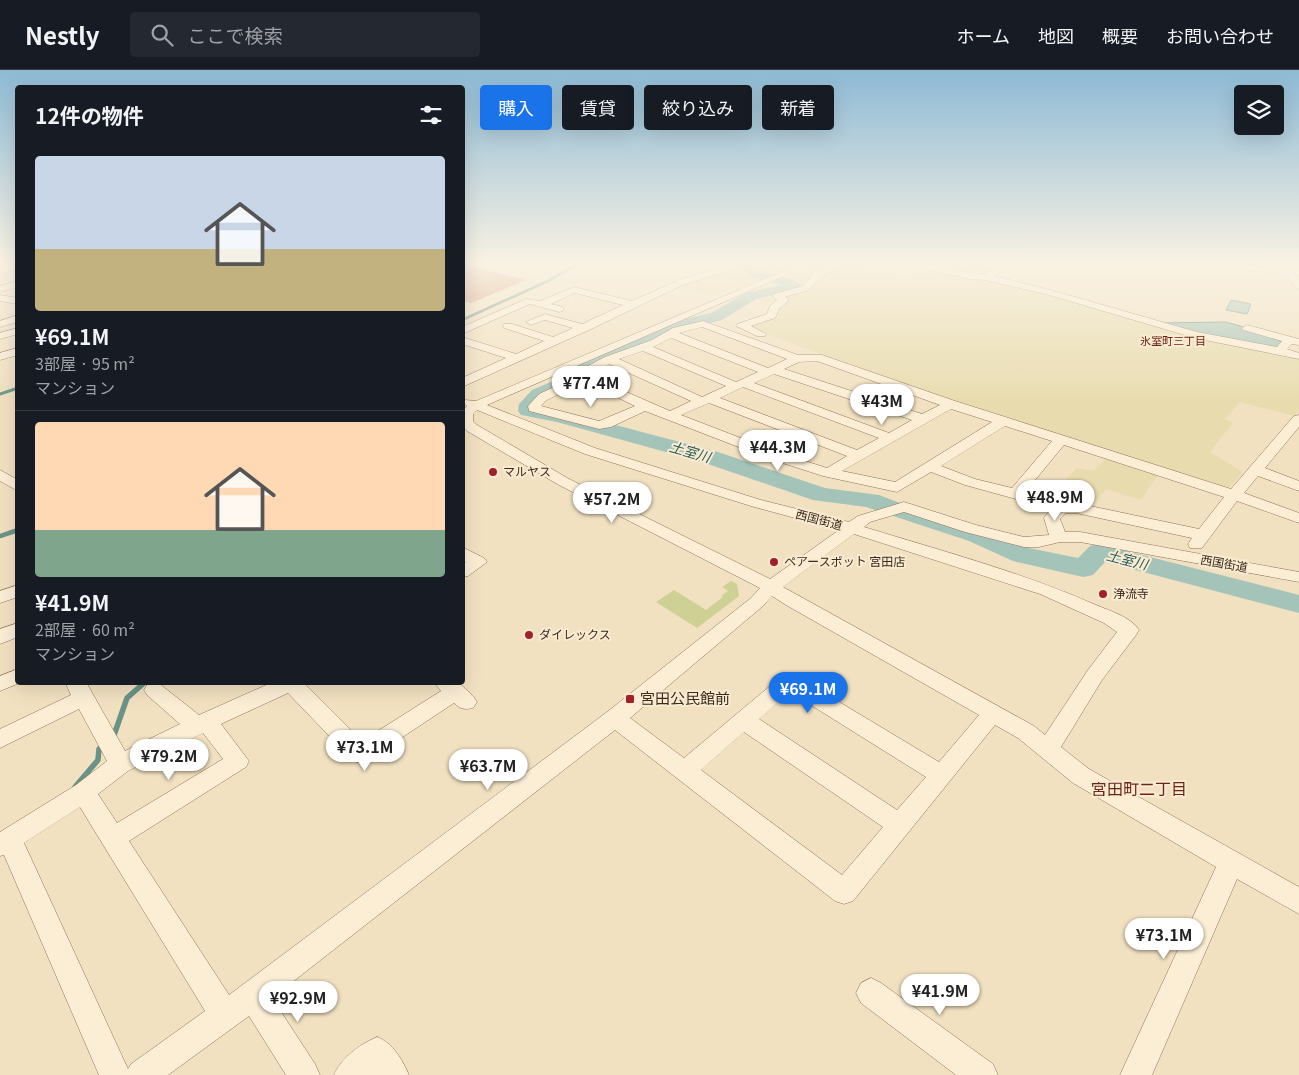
<!DOCTYPE html>
<html lang="ja">
<head>
<meta charset="utf-8">
<style>
  :root { --surface:#171b24; --page:#242831; --text:#f1f3f6; --muted:#9ea1a6; --line:#363941; --accent:#1a73e8 }
  body { margin:0; font-family:Georgia,"Noto Sans JP",serif; background:var(--page); color:var(--text); height:100vh; display:flex; flex-direction:column; font-size:19px; white-space:nowrap }
  * { box-sizing:border-box; margin:0 }
  p { font-size:16px; color:var(--muted) }
  .icon { flex:none; width:28px; height:28px; fill:none; stroke:currentColor; stroke-width:2; stroke-linecap:round; stroke-linejoin:round }
  .map { position:relative; flex:1; overflow:hidden }
  .panel { position:absolute; left:15px; top:15px; width:450px; height:600px; display:flex; flex-direction:column; background:var(--surface); border-radius:5px; box-shadow:0 5px 20px #0002 }
  .panel>* { flex:none }
  .top-card { position:absolute; left:480px; top:15px; width:475px; height:45px; display:flex; gap:10px }
  .fabs { position:absolute; left:1234px; top:15px; display:grid; gap:10px }
  .fabs a { display:grid; place-items:center; width:50px; height:50px; border-radius:5px; background:var(--surface); box-shadow:0 5px 20px #0002; font-size:25px }
  .price { position:absolute; translate:-50% -42px; padding:0 11px; border-radius:18px; background:#fff; color:#222; font-size:16px; line-height:32px; filter:drop-shadow(0 1px 2px #0008) }
  .price::after { content:''; position:absolute; left:50%; top:30px; width:15px; height:11px; margin-left:-8px; background:inherit; clip-path:polygon(0 0,100% 0,50% 100%) }
  .price.on { background:var(--accent); color:#fff }
  ul { padding:0; list-style:none }
  li { display:grid; align-content:center; gap:10px; height:265px; padding:0 20px }
  li+li { border-top:1px solid var(--line) }
  li span { display:grid; place-items:center; height:155px; border-radius:5px; color:#555 }
  li>.icon { margin-inline-start:auto }
  span .icon { width:90px; height:90px; fill:#fffc; stroke-width:1 }
  li b { font-size:21px }
  h2 { display:flex; justify-content:space-between; align-items:center; height:60px; padding:0 20px; font-size:21px }
  .chip { padding:0 18px; border-radius:5px; background:var(--surface); box-shadow:0 5px 20px #0002; font-size:18px; line-height:45px }
  .chip.on { background:var(--accent); color:#fff }
  header { display:flex; align-items:center; gap:30px; box-sizing:border-box; height:70px; padding:0 25px; background:var(--surface); border-bottom:1px solid var(--line) }
  header strong { font-size:24px }
  nav { display:flex; gap:28px; margin-inline-start:auto; font-size:18px }
  .search { width:350px; height:45px; background:var(--page); display:flex; align-items:center; gap:12px; box-sizing:border-box; padding:0 18px; border-radius:5px; color:var(--muted); font-size:19px }
  .map>svg:first-child { display:block }
</style>
</head>
<body>
<header>
<strong>Nestly</strong>
<div class="search"><svg class="icon" aria-label="search" viewBox="0 0 24 24"><circle cx="10" cy="10" r="6"/><path d="M15 15l6 6"/></svg>ここで検索</div>
<nav><a>ホーム</a><a>地図</a><a>概要</a><a>お問い合わせ</a></nav>
</header>
<div class="map">
<svg width="1299" height="1005" viewBox="0 0 1299 1005">
  <rect width="100%" height="100%" fill="#f2e1c1"/>
  <path fill="#e8dcae" d="M 758,192 L 801,192 L 768,205 L 756,200 Z
    M 825,192 L 846,192 L 907,208 L 917,205 L 932,205 L 942,201 L 981,211 L 995,211 L 1073,230 L 1184,265 L 1245,277 L 1242,282 L 1247,277 L 1299,288 L 1299,341 L 1295,346 L 1240,332 L 1225,349 L 1233,353 L 1210,382 L 1243,402 L 1227,420 L 1162,399 L 1141,430 L 1106,419 L 1098,429 L 1058,418 L 1077,398 L 1094,401 L 1112,382 L 881,306 L 744,256 L 773,247 L 780,235 L 758,230 L 794,222 L 785,219 L 801,217 L 800,214 L 785,209 Z
    M 915,192 L 978,192 L 978,195 L 996,197 L 980,205 L 973,206 Z
    M 744,197 L 762,208 L 714,226 L 679,216 L 718,201 Z"/>
  <path fill="#ced194" d="M 731,511 L 737,514 L 739,526 L 697,558 L 656,532 L 674,520 L 706,540 L 723,527 L 721,526 L 728,521 L 722,517 Z"/>
  <path fill="#a4c4b9" stroke="#6a9387" d="M 1231,230 L 1251,234 L 1247,244 L 1226,240 Z
    M 1225,252 C 1236,254 1275,267 1283,273 L 1278,280 L 1194,263 L 1159,253 Z"/>
  <g fill="none" stroke-linecap="round" stroke-linejoin="round">
    <path stroke="#6a9387" stroke-width="2.5" d="M 462,250 L 548,211 L 581,192"/>
    <path stroke="#6a9387" stroke-width="3" d="M 0,324 L 18,318"/>
    <path stroke="#6a9387" stroke-width="4.5" d="M 0,466 L 18,460"/>
    <path stroke="#6a9387" stroke-width="5.5" d="M 113,668 L 127,628 L 145,612
      M 75,717 L 98,690 L 99,679 L 103,676"/>
    <path fill="#a4c4b9" fill-rule="evenodd" d="M 743,192 L 757,192 L 756,198 L 758,200 L 794,210 L 801,215 L 797,220 L 756,229 L 722,250 L 687,259 L 649,278 L 601,296 L 574,316 L 546,328 L 539,337 L 566,342 L 718,382 L 825,418 L 879,425 L 916,439 L 987,461 L 1029,478 L 1078,488 L 1090,476 L 1099,474 L 1299,525 L 1299,543 L 1105,492 L 1093,505 L 1083,507 L 1013,491 L 969,471 L 866,437 L 813,430 L 702,392 L 557,352 L 521,345 L 518,341 L 519,334 L 532,320 L 560,308 L 589,288 L 637,270 L 675,251 L 711,243 L 746,223 L 780,215 L 753,208 L 742,199 Z"/>
  </g>
  <path fill="#d49673" d="M 462,194 L 526,210 L 471,233 L 462,231 Z"/>
  <g fill="none" stroke-linecap="round" stroke-linejoin="round">
    <defs>
      <path id="minor" d="M 542,192 L 557,192 C 554,196 545,196 542,192 Z
        M 736,192 L 747,192 L 738,198 L 685,214 L 589,260 L 462,317 L 462,308 L 506,288 L 462,274 L 462,267 L 516,284 L 544,271 L 504,258 L 503,256 L 504,254 L 512,254 L 553,267 L 573,258 L 545,250 L 531,255 L 526,252 L 545,244 L 582,254 L 623,235 L 575,223 L 551,234 L 563,237 L 563,241 L 559,242 L 530,234 L 462,264 L 462,257 L 526,229 L 540,231 L 574,217 L 632,231 L 679,210 Z
        M 805,192 L 816,192 L 487,335 L 595,378 L 761,430 L 849,452 L 858,446 L 904,432 L 976,455 L 1024,467 L 1049,465 L 1044,448 C 1053,435 1061,433 1076,433 L 1199,459 L 1224,427 L 1064,375 L 1021,427 L 1016,429 L 965,415 L 931,402 L 897,422 L 823,406 L 767,388 L 645,341 L 611,357 L 599,359 L 529,341 L 528,336 L 539,324 L 578,306 L 582,299 L 605,287 L 652,270 L 673,258 L 703,251 L 798,285 L 822,285 L 955,331 L 1231,419 L 1294,346 L 1299,345 L 1299,357 L 1265,398 L 1299,411 L 1299,421 L 1258,406 L 1244,423 L 1299,443 L 1299,453 L 1237,431 L 1202,478 L 1190,478 L 1188,474 L 1192,468 L 1076,443 L 1066,443 L 1060,449 L 1065,462 L 1080,462 L 1299,502 L 1299,512 L 1080,472 L 1060,472 L 1039,477 L 1024,477 L 965,462 L 904,442 L 870,452 L 864,457 C 942,481 1021,502 1096,535 C 1110,541 1131,547 1139,560 L 1136,565 L 1102,610 L 1061,677 L 1089,699 L 1299,817 L 1299,844 L 1237,809 L 1152,1005 L 1120,1005 L 1216,797 L 1073,713 L 1018,668 L 995,655 L 853,831 L 844,834 L 835,831 L 615,660 L 272,928 L 315,994 L 320,1005 L 286,1005 L 249,946 L 168,1005 L 99,1005 L 4,785 L 0,786 L 0,762 L 76,715 L 107,691 L 79,639 L 0,678 L 0,659 L 71,625 L 65,612 L 86,612 L 125,681 L 180,654 L 147,625 L 144,620 L 147,615 L 154,612 L 161,615 L 199,645 L 273,612 L 303,612 L 362,671 L 441,621 L 434,612 L 458,612 L 473,626 L 477,632 L 473,638 C 465,640 460,639 454,633 L 368,690 L 360,693 L 352,690 L 288,623 L 221,654 L 249,691 L 246,697 L 129,771 L 229,925 L 607,642 L 751,528 L 760,518 L 559,415 L 467,361 L 462,356 L 462,341 L 467,336 L 464,333 L 465,330 L 476,331 ZM 702,257 L 787,289 L 768,298 L 679,263 ZM 671,268 L 758,302 L 736,312 L 653,277 ZM 643,281 L 726,316 L 702,327 L 619,289 ZM 817,291 L 940,335 L 922,344 L 784,299 L 799,292 ZM 609,294 L 691,331 L 670,341 L 590,306 ZM 774,304 L 912,350 L 889,363 L 754,313 ZM 584,312 L 590,314 L 635,336 L 599,351 L 541,336 L 547,330 ZM 743,317 L 879,368 L 857,380 L 720,328 ZM 709,333 L 847,386 L 827,398 L 777,382 L 681,345 ZM 951,339 L 992,352 L 895,412 L 842,401 ZM 477,340 L 585,384 L 751,436 L 839,460 L 770,509 L 569,409 L 477,355 L 473,351 L 473,344 ZM 1005,356 L 1052,371 L 1012,418 L 975,409 L 941,396 ZM 854,464 L 1040,524 L 1104,553 L 1117,562 L 1088,600 L 1045,665 L 1034,656 L 783,517 ZM 772,526 L 786,535 L 979,645 L 939,692 L 796,606 L 789,604 L 782,606 L 684,688 L 630,648 L 763,536 ZM 790,622 L 926,707 L 897,740 L 759,649 ZM 744,662 L 883,757 L 842,805 L 701,700 ZM 203,663 L 223,689 L 117,753 L 98,724 L 128,701 ZM 80,737 L 205,941 L 131,994 L 128,999 L 24,773 Z
        M 838,192 L 851,192 L 822,206 L 809,220 L 785,227 L 789,230 L 779,239 L 775,248 L 751,256 L 766,264 L 765,266 L 757,266 L 736,256 L 737,254 L 767,244 L 770,236 L 777,230 L 772,226 L 774,224 L 803,216 L 815,202 Z
        M 903,192 L 919,192 L 970,203 L 984,204 L 1007,192 L 1017,192 L 994,206 L 1054,221 L 1197,262 L 1277,277 L 1282,271 L 1243,260 L 1242,258 L 1247,255 L 1299,269 L 1299,275 L 1292,274 L 1287,279 L 1299,283 L 1299,289 L 1195,268 L 1049,225 L 985,210 L 970,209 L 907,195 Z
        M 1195,192 L 1222,192 L 1291,200 L 1299,210 L 1299,219 L 1296,218 L 1285,204 L 1199,195 Z
        M 18,193 L 18,199 L 0,204 L 0,198 Z
        M 18,211 L 18,217 L 0,222 L 0,216 Z
        M 0,225 L 18,228 L 18,234 L 0,231 Z
        M 18,245 L 18,252 L 0,257 L 0,251 Z
        M 18,258 L 18,264 L 0,269 L 0,263 Z
        M 18,278 L 18,285 L 0,290 L 0,283 Z
        M 0,400 L 18,410 L 18,421 L 0,411 Z
        M 462,477 L 484,488 L 487,492 L 468,506 L 462,507 L 462,494 L 466,492 L 462,490 Z
        M 18,515 L 18,527 L 0,533 L 0,521 Z
        M 18,553 L 18,567 L 0,574 L 0,559 Z
        M 18,599 L 18,612 L 22,612 L 0,621 L 0,606 Z
        M 871,908 L 881,913 L 993,994 L 998,1005 L 956,1005 L 861,933 L 856,923 L 861,913 Z
        M 377,967 C 393,973 402,989 409,1005 L 334,1005 C 341,988 360,974 377,967 Z"/>
    </defs>
    <use href="#minor" stroke="#8d7157" stroke-width="1"/>
    <use href="#minor" fill="#fceed5" fill-rule="evenodd"/>
  </g>
  <linearGradient id="sky" x2="0" y2="1"><stop stop-color="#8dbad5"/><stop offset="0.58" stop-color="#f9f2e3"/><stop offset="1" stop-color="#f9f2e3" stop-opacity="0"/></linearGradient>
  <rect width="1299" height="333" fill="url(#sky)"/>
  <g fill="#a22129" stroke="#f9ebd2" stroke-width="2">
    <circle cx="493" cy="402" r="5"/>
    <circle cx="774" cy="492" r="5"/>
    <circle cx="1103" cy="524" r="5"/>
    <circle cx="529" cy="565" r="5"/>
    <rect x="625" y="624" width="10" height="10" rx="2.5"/>
  </g>
  <g text-anchor="middle" stroke-width="4" stroke-linejoin="round" paint-order="stroke">
    <g font-size="11" fill="#6c2418" stroke="#f9ebd2">
      <text x="1173" y="275">氷室町三丁目</text>
    </g>
    <g font-size="12" fill="#3c2a1c" stroke="#f9ebd2" text-anchor="start">
      <text x="503" y="406">マルヤス</text>
      <text x="784" y="496">ペアースポット 宮田店</text>
      <text x="1113" y="528">浄流寺</text>
      <text x="539" y="569">ダイレックス</text>
    </g>
    <g font-size="12" fill="#3c2a1c" stroke="#f9ebd2">
      <text transform="translate(819 450) rotate(15)" y="4">西国街道</text>
      <text transform="translate(1224 494) rotate(10)" y="4">西国街道</text>
    </g>
    <g font-size="14" font-style="italic" fill="#2a5d57" stroke="#f9ebd2">
      <text transform="translate(690 382) rotate(16)" y="5">土室川</text>
      <text transform="translate(1127 490) rotate(14)" y="5">土室川</text>
    </g>
    <g font-size="15" fill="#3c2a1c" stroke="#f9ebd2" text-anchor="start">
      <text x="640" y="634">宮田公民館前</text>
    </g>
    <g font-size="16" fill="#6c2418" stroke="#f9ebd2">
      <text x="1139" y="725">宮田町二丁目</text>
    </g>
  </g>
</svg>
<div class="fabs">
<a><svg class="icon" aria-label="layers" viewBox="0 0 24 24"><path d="M12 4l9 5-9 5-9-5zM3 14l9 5 9-5"/></svg></a>
</div>
<b class="price" style="left:591px;top:338px">¥77.4M</b>
<b class="price" style="left:882px;top:356px">¥43M</b>
<b class="price" style="left:778px;top:402px">¥44.3M</b>
<b class="price" style="left:1055px;top:452px">¥48.9M</b>
<b class="price" style="left:612px;top:454px">¥57.2M</b>
<b class="price on" style="left:808px;top:644px">¥69.1M</b>
<b class="price" style="left:365px;top:702px">¥73.1M</b>
<b class="price" style="left:169px;top:711px">¥79.2M</b>
<b class="price" style="left:488px;top:721px">¥63.7M</b>
<b class="price" style="left:1164px;top:890px">¥73.1M</b>
<b class="price" style="left:940px;top:946px">¥41.9M</b>
<b class="price" style="left:298px;top:953px">¥92.9M</b>
<div class="top-card">
<a class="chip on">購入</a>
<a class="chip">賃貸</a>
<a class="chip">絞り込み</a>
<a class="chip">新着</a>
</div>
<section class="panel">
<h2>12件の物件<svg class="icon" aria-label="filters" viewBox="0 0 24 24"><path d="M4 7h16M4 17h16"/><circle cx="9" cy="7" r="2"/><circle cx="15" cy="17" r="2"/></svg></h2>
<ul>
<li><span style="background:linear-gradient(#c9d6e8 60%,#c2b280 0)"><svg class="icon" aria-label="home" viewBox="0 0 24 24"><path d="M3 11l9-7 9 7M6 9v11h12V9"/></svg></span><div><b>¥69.1M</b><p>3部屋 · 95 m²</p><p>マンション</p></div></li>
<li><span style="background:linear-gradient(#ffd9b3 70%,#7fa58c 0)"><svg class="icon" aria-label="home" viewBox="0 0 24 24"><path d="M3 11l9-7 9 7M6 9v11h12V9"/></svg></span><div><b>¥41.9M</b><p>2部屋 · 60 m²</p><p>マンション</p></div></li>
</ul>
</section>
</div>
</body>
</html>
